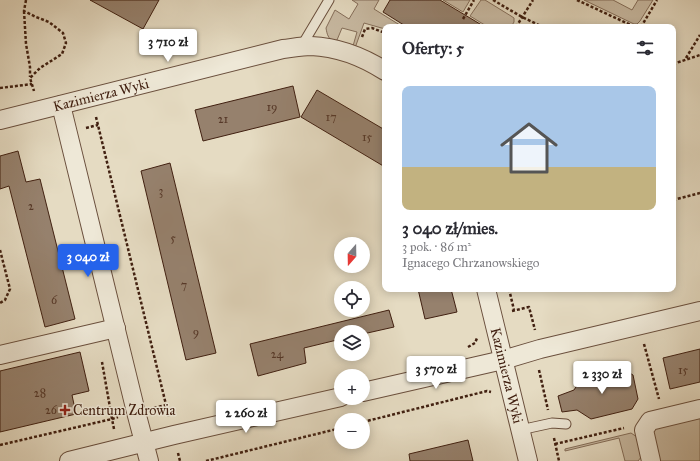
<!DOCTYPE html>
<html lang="pl">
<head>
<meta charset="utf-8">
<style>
  :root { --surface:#fff; --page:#f2f2f3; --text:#2b2b33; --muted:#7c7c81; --accent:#2563eb }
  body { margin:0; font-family:"IM FELL Great Primer",serif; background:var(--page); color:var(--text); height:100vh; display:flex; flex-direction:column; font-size:15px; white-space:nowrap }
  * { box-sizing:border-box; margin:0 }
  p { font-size:13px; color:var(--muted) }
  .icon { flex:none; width:22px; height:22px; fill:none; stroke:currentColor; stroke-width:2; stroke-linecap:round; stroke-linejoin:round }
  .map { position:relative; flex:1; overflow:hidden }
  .sheet { position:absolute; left:382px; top:24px; width:294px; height:268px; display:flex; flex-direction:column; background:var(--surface); border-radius:8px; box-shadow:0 2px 10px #0003 }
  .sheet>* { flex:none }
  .needle { width:26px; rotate:200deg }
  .tools { position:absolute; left:334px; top:237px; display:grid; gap:8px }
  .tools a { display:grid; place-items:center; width:36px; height:36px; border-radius:50%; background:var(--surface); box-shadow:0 2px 10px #0003; font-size:20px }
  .price { position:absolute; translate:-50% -34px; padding:0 9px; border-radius:4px; background:#fff; color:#222; font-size:13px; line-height:26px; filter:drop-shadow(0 1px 2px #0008) }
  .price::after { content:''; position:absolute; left:50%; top:24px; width:12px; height:9px; margin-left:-6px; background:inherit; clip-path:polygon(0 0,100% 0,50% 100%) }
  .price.on { background:var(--accent); color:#fff }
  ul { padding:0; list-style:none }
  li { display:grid; align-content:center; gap:8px; height:212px; padding:0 20px }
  li span { display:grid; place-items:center; height:124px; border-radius:8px; color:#555 }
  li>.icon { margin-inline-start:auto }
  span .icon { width:72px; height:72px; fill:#fffc; stroke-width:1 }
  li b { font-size:17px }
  h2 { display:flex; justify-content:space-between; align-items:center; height:48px; padding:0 20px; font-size:17px }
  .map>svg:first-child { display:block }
</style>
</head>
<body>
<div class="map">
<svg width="700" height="461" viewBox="0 0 700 461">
  <rect width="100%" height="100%" fill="#e5dbc2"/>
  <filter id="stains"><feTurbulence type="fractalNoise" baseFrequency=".005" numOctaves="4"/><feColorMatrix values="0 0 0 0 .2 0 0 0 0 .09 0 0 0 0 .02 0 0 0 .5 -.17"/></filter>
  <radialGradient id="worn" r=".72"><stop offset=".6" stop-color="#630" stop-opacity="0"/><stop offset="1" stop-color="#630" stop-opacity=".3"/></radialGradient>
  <path fill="#c9bba4" stroke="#856e5a" d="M 352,0 L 379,0 L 374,9 L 403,27 L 385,27 L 385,29 L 364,23 L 355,48 L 353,46 L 357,32 L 342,28 L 337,40 L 334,41 C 328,39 327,34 326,28 L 335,10 L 349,19 L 358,4 Z
    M 443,0 L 470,0 L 463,12 Z
    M 481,0 L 485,0 L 511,16 L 514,18 L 514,22 L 511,27 L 488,27 L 470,16 Z
    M 584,0 L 613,0 L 632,10 L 638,0 L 653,0 L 640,21 L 637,24 L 634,24 Z
    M 700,417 L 700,461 L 657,461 L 650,433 L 654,428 Z
    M 631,433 L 637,437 L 642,456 L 638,461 L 625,461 L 619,438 L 565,451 L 565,449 Z"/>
  <path fill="#96816d" stroke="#412011" d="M 90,0 L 159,0 L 143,29 Z
    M 390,0 L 440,0 L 485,27 L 407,27 L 383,12 Z
    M 293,86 L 300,117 L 203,141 L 195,110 Z
    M 317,90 L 385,130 L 385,167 L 301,117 Z
    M 18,151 L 26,182 L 40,179 L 75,319 L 45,327 L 9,186 L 0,189 L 0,156 Z
    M 170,163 L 216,353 L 186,360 L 141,171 Z
    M 418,289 L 451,289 L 457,312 L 425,319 Z
    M 389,310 L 394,327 L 363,334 L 363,332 L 341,332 L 341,339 L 304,348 L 306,363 L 258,376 L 250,344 Z
    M 700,349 L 700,382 L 670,389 L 663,358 Z
    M 80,352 L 89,391 L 72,395 L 76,414 L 0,432 L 0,371 Z
    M 623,369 L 633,375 L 638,399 L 632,409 L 591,419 L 577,410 L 562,412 L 558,396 L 574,390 L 581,379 Z
    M 468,440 L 473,461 L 410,461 L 409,454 Z"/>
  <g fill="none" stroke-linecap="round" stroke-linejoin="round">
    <defs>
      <path id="service" d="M 301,47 L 329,0
        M 520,430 L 552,423 L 566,424"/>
      <g id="minor">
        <path d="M 61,105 L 136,412 L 149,461"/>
        <path id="s1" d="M 0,120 L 283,49 C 292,48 302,46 311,46 C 337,47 363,57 385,71"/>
        <path id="s2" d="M 486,289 L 528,461"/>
        <path d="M 0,355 L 116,328"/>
        <path d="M 363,392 L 503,360 L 540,349 L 700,311"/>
        <path d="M 69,461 L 174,435 L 341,397"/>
        <path d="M 651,461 L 644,430 L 650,421 L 700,409"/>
      </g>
    </defs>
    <use href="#service" stroke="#6a4f3d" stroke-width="11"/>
    <use href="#minor" stroke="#6a4f3d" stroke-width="20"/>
    <path stroke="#412011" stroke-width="2.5" stroke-dasharray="3 2" stroke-linecap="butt" d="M 26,0 L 24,11 L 36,17 L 49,22 L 63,33 L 66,43 L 62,54 L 40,68 L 30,78 L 34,91
      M 493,0 L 522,17 L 543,27
      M 577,0 L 635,27
      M 24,11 L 26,44 L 30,67 L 30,77
      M 463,19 L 474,0
      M 516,27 L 533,0
      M 641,27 L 657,0
      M 362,37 L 365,29 L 372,28 L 385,33
      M 686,58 L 700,35
      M 673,64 L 700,55
      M 0,88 L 32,84
      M 96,117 L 169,417
      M 86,128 L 98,125
      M 673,200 L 700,193
      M 0,250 L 10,289 L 5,300 L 0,303
      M 509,289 L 514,310
      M 512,311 L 529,307 L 535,330
      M 644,344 L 659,399
      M 468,347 L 475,343 L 477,338
      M 539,370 L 548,410
      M 154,408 L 166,405
      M 363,422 L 487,391 L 491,392
      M 114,429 L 112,419 L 118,417
      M 554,438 L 559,461
      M 555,444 L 624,428
      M 0,445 L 112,419 L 102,362
      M 178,453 L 180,461
      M 206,461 L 341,428"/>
    <use href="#service" stroke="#eee8d7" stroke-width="9"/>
    <use href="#minor" stroke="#eee8d7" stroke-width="18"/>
  </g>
  <path fill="#8f2418" stroke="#eee8d7" stroke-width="1.5" d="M63 404h4v4h4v4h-4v4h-4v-4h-4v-4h4z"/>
  <g text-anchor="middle" stroke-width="3" stroke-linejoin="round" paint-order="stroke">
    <g font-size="12" fill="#563828">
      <text x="272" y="111">19</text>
      <text x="331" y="121">17</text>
      <text x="223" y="123">21</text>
      <text x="367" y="141">15</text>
      <text x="161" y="195">3</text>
      <text x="31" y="210">2</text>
      <text x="173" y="242">5</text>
      <text x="184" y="289">7</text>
      <text x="54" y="304">6</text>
      <text x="196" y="336">9</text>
      <text x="277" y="358">24</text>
      <text x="683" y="374">15</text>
      <text x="40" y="397">28</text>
      <text x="51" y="414">26</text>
    </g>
    <g font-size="14" fill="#412011" stroke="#eee8d7">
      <text dy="5" stroke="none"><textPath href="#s1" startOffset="104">Kazimierza Wyki</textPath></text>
      <text dy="5" stroke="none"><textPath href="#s2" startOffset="89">Kazimierza Wyki</textPath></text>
    </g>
    <g font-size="14" fill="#412011" stroke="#eee8d7" text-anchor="start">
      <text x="73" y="415">Centrum Zdrowia</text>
    </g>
  </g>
  <rect width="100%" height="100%" filter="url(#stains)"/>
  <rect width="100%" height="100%" fill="url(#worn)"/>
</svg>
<div class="tools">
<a><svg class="needle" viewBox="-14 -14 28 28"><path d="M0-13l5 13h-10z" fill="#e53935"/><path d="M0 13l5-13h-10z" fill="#7c7c81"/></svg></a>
<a><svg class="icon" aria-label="locate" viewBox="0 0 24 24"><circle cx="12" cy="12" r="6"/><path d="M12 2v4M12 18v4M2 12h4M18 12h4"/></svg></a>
<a><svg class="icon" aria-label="layers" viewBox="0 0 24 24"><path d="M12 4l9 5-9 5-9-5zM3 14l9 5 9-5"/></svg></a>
<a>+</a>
<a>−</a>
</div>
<b class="price" style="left:168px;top:63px">3 710 zł</b>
<b class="price on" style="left:88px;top:278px">3 040 zł</b>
<b class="price" style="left:436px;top:390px">3 570 zł</b>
<b class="price" style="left:602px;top:395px">2 330 zł</b>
<b class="price" style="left:246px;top:434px">2 260 zł</b>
<section class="sheet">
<h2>Oferty: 5<svg class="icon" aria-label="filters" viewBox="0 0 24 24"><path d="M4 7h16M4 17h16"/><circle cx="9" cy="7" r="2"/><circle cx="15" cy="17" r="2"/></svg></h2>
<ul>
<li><span style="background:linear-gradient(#a9c7e8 65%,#c2b280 0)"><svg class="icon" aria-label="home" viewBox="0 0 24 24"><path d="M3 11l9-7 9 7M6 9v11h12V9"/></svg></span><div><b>3 040 zł/mies.</b><p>3 pok. · 86 m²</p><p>Ignacego Chrzanowskiego</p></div></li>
</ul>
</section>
</div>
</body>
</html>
